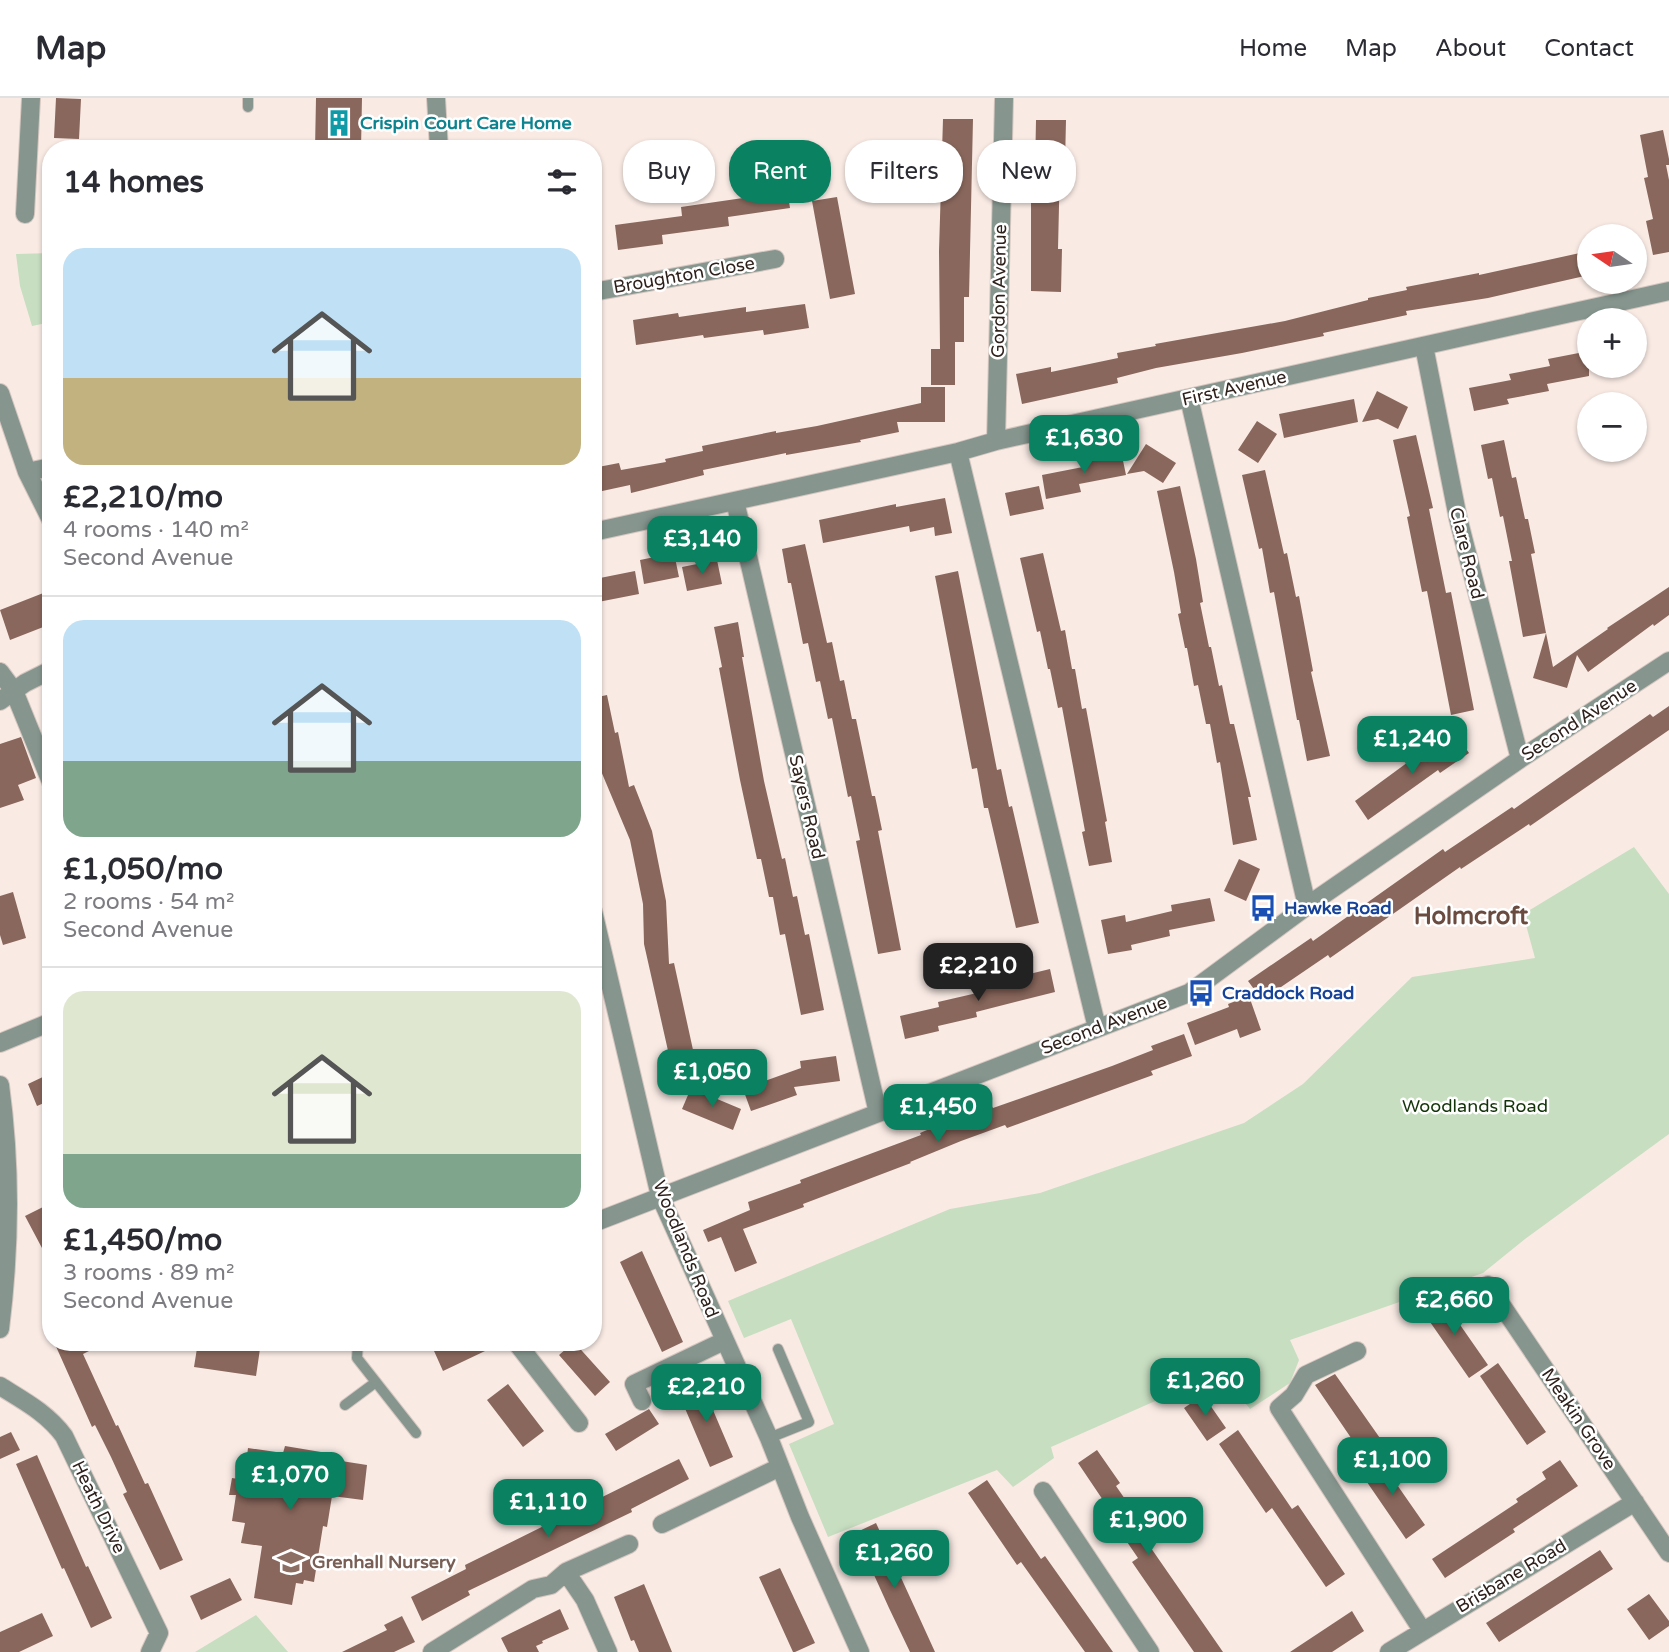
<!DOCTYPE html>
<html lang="en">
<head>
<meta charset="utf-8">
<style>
  :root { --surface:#fff; --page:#f7f7f7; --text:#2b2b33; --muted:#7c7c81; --line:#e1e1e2; --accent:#0a8160 }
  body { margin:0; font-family:"Varela Round",sans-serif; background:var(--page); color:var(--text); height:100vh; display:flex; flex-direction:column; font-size:26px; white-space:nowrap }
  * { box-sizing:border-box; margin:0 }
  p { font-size:23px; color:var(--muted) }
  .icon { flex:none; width:38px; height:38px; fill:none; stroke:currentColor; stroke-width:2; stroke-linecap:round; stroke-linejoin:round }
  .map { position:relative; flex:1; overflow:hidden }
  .panel { position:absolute; left:42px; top:42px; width:560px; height:1211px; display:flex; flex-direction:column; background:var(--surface); border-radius:28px; box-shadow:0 2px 5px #0004 }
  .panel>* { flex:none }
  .banner { position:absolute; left:623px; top:42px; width:665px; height:63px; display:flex; gap:14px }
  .needle { width:46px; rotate:283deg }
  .buttons { position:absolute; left:1577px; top:126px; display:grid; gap:14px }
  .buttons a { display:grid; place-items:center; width:70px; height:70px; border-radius:50%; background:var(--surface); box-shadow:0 2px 5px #0004; font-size:35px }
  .price { position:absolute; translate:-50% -60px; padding:0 16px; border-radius:14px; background:var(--accent); color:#fff; font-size:23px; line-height:46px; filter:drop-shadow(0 2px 4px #0008) }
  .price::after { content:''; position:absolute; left:50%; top:42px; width:21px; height:16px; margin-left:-10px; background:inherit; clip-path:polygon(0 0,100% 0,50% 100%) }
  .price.current { background:#222; color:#fff }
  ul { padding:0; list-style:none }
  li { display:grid; align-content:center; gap:14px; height:371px; padding:0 21px }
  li+li { border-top:2px solid var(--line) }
  li span { display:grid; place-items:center; height:217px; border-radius:21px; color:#555 }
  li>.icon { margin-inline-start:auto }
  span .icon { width:126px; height:126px; fill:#fffc; stroke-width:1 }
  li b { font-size:30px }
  h2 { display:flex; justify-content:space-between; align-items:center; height:84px; padding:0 21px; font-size:30px }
  .tag { padding:0 24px; border-radius:28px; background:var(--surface); box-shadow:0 2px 5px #0004; font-size:24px; line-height:63px }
  .tag.current { background:var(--accent); color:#fff }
  header { display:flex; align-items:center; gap:42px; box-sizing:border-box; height:98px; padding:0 35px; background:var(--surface); border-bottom:2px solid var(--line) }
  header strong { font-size:33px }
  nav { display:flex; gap:38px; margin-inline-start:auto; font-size:24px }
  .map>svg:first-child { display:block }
</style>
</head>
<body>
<header>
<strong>Map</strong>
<nav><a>Home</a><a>Map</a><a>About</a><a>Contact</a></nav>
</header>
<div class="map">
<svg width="1669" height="1554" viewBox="0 0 1669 1554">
  <rect width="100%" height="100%" fill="#f9eae4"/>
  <path fill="#c7dec1" d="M 51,155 L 51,224 L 32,228 L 20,188 L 16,156 Z
    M 1634,749 L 1669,796 L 1669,1036 L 1525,1141 L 1483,1175 L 1290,1242 L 1299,1262 L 1290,1285 L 1250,1311 L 1221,1274 L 1051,1349 L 1054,1360 L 1013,1389 L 997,1372 L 828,1439 L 789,1346 L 834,1326 L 791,1221 L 744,1240 L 728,1203 L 950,1111 L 1040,1095 L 1244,1025 L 1303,986 L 1412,879 L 1535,860 L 1523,816 Z
    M 256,1517 L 288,1554 L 195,1554 Z"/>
  <path fill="#89675c" d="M 56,0 L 81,1 L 79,41 L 54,40 Z
    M 316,0 L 362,0 L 361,51 L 315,51 Z
    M 943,21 L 973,21 L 969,199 L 964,199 L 964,244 L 955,244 L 955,287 L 931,287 L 931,251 L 940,251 L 939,153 Z
    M 1036,22 L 1066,22 L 1065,65 L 1060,65 L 1058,151 L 1062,151 L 1061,194 L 1031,193 L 1031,74 L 1035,74 Z
    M 1663,32 L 1669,61 L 1669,67 L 1666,67 L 1669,82 L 1669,154 L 1653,157 L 1646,123 L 1653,121 L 1644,80 L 1648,79 L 1640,37 Z
    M 786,85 L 790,110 L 728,119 L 729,128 L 662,137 L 663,146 L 618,152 L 615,127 L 682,118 L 681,109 L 743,100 L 741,92 Z
    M 837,99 L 855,196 L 830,201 L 812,103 Z
    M 1589,153 L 1589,177 L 1488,200 L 1406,213 L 1407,217 L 1323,235 L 1324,238 L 1242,255 L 1156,270 L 1117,280 L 1118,285 L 1022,306 L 1016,276 L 1051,269 L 1051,274 L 1118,260 L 1117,255 L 1156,248 L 1155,246 L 1285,223 L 1368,202 L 1368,200 L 1407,192 L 1406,189 L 1479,175 L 1479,177 Z
    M 805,206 L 809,230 L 764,237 L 763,232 L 704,240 L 703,237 L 636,247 L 633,222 L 678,215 L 679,219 L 746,209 L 746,214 Z
    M 1589,253 L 1589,278 L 1547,286 L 1549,293 L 1507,301 L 1509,306 L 1474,313 L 1469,290 L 1511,282 L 1509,276 L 1550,268 L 1548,261 Z
    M 921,289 L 945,289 L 945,324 L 897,324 L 899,334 L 860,342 L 861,344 L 786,357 L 786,355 L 703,372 L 704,377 L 631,395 L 630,387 L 593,395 L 593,370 L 619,365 L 621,372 L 666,364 L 665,361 L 703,353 L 702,348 L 776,333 L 776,335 L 817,328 L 921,305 Z
    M 1377,293 L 1408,309 L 1398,331 L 1378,321 L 1362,324 Z
    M 1354,301 L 1358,324 L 1284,340 L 1279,316 Z
    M 1257,323 L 1277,336 L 1258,365 L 1238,352 Z
    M 1416,337 L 1433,410 L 1429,411 L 1446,495 L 1451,494 L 1474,612 L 1451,617 L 1427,493 L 1422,494 L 1407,419 L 1410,418 L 1393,342 Z
    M 1504,342 L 1512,380 L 1516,379 L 1525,421 L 1528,421 L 1535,455 L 1531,456 L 1546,535 L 1523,539 L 1509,463 L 1512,463 L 1503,418 L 1500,419 L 1492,380 L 1488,381 L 1481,347 Z
    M 1146,346 L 1176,365 L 1163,385 L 1144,373 L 1127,376 Z
    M 1121,353 L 1126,377 L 1079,386 L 1081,394 L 1046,401 L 1042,377 L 1088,368 L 1086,360 Z
    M 1265,372 L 1284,456 L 1287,455 L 1296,499 L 1299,498 L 1313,573 L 1311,574 L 1330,658 L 1307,663 L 1299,622 L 1297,622 L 1274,494 L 1270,495 L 1262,450 L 1259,451 L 1242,377 Z
    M 1039,388 L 1044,411 L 1010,418 L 1005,395 Z
    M 1180,388 L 1196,461 L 1203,504 L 1200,505 L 1209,549 L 1211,549 L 1219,588 L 1222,587 L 1230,626 L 1234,626 L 1251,699 L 1248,699 L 1257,742 L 1233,747 L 1220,664 L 1217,665 L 1210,626 L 1206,626 L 1198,587 L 1194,588 L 1187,550 L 1185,550 L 1178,516 L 1181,515 L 1174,474 L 1157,393 Z
    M 945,400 L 952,435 L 935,438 L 934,429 L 910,434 L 909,428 L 823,445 L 819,422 L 896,406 L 896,409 Z
    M 805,446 L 827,545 L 832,544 L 840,583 L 844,582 L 852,621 L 856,621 L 872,698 L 875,698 L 882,732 L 878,733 L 901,852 L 878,856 L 856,743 L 860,742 L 851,698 L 848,699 L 832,620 L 828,621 L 820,583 L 816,584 L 808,545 L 803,546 L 791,485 L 788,485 L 782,451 Z
    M 674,455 L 679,479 L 644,486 L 640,462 Z
    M 1043,455 L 1061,533 L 1065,532 L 1072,571 L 1075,571 L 1082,611 L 1086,610 L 1107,723 L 1105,724 L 1112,764 L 1089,768 L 1082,734 L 1085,733 L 1062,609 L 1058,610 L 1050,571 L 1048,571 L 1040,533 L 1037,534 L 1020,460 Z
    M 717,462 L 722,486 L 687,493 L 682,469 Z
    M 635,473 L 639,496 L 593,505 L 593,488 L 602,487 L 600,480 Z
    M 958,473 L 997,672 L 1001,671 L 1009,709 L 1012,708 L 1039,825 L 1016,830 L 988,710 L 984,710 L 977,670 L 972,671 L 935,478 Z
    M 1669,489 L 1669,517 L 1654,528 L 1653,526 L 1588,574 L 1577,557 L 1567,590 L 1533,580 L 1546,535 L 1553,569 L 1608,531 L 1607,530 Z
    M 51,492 L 51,526 L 10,542 L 0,512 Z
    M 738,524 L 744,559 L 742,559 L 764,683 L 782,761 L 785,760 L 793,799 L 797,798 L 805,837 L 809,836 L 824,912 L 801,917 L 785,836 L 780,837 L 773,799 L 769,799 L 761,761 L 757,761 L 740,682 L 719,570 L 722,569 L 714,529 Z
    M 607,597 L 615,635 L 618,634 L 629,689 L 634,687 L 652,733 L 666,803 L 669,866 L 674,865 L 695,961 L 671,966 L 644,846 L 643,806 L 630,742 L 601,673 L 593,632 L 593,600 Z
    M 1669,608 L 1669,632 L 1530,728 L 1529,726 L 1461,771 L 1460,769 L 1330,860 L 1328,857 L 1262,902 L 1248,883 L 1311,840 L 1313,843 L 1443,751 L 1445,754 L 1512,709 L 1514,711 L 1650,616 L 1653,619 Z
    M 1455,635 L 1469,655 L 1440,675 L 1438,672 L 1368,722 L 1355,703 L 1419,656 L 1420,659 Z
    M 21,639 L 36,680 L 18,687 L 24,702 L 0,710 L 0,646 Z
    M 1239,761 L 1260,771 L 1246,803 L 1224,793 Z
    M 13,794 L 26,840 L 3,847 L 0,837 L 0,798 Z
    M 1210,800 L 1215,823 L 1169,832 L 1170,838 L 1131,847 L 1132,852 L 1108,856 L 1101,822 L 1125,817 L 1126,824 L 1172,813 L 1171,807 Z
    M 1050,871 L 1055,894 L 976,914 L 977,919 L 938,928 L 939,933 L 905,941 L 900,918 L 939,909 L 938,904 L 977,895 L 975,889 Z
    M 1249,898 L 1261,932 L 1240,940 L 1237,931 L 1195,947 L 1187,925 L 1229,909 L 1228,906 Z
    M 1184,936 L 1192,958 L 1151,973 L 1153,977 L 1007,1030 L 1005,1027 L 961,1043 L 910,1064 L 911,1065 L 803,1106 L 804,1109 L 743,1131 L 757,1165 L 735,1174 L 721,1139 L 708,1144 L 703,1132 L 750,1112 L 748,1104 L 801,1085 L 800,1082 L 921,1037 L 920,1035 L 958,1019 L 991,1007 L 993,1010 L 1112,968 L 1153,952 L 1151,948 Z
    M 836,958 L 840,983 L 794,989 L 797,997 L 751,1013 L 743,991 L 801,970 L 800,963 Z
    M 47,977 L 51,986 L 51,1002 L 37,1008 L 28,986 Z
    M 691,990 L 741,1011 L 733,1032 L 682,1011 Z
    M 51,1105 L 51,1167 L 25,1118 Z
    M 642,1153 L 683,1244 L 662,1254 L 620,1164 Z
    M 1440,1198 L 1488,1267 L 1469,1280 L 1421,1211 Z
    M 54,1244 L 107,1244 L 83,1256 L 116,1328 L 118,1327 L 145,1386 L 148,1385 L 183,1462 L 160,1472 L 123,1396 L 127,1394 L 111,1359 L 95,1327 L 92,1329 Z
    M 198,1244 L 261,1244 L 256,1278 L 194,1269 Z
    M 430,1244 L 504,1244 L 443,1273 Z
    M 574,1244 L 610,1284 L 595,1298 L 559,1257 Z
    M 1498,1265 L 1546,1334 L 1527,1347 L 1480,1278 Z
    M 1335,1276 L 1382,1343 L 1362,1356 L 1315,1287 Z
    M 701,1284 L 733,1359 L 710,1369 L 678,1294 Z
    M 508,1286 L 544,1333 L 523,1349 L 487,1302 Z
    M 1203,1297 L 1226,1330 L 1207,1343 L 1184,1310 Z
    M 649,1311 L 659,1326 L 616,1353 L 605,1336 Z
    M 1238,1332 L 1292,1411 L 1298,1407 L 1345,1476 L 1326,1489 L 1272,1410 L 1266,1415 L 1219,1346 Z
    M 11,1334 L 20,1352 L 0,1361 L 0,1339 Z
    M 285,1348 L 321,1354 L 321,1357 L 335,1359 L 335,1362 L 367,1367 L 363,1402 L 332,1398 L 327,1429 L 323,1428 L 314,1484 L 304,1482 L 303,1486 L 296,1485 L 292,1507 L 254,1500 L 262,1448 L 241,1445 L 245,1425 L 232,1423 L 236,1397 L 229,1397 L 232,1380 L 244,1382 L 248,1350 L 283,1355 Z
    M 1097,1352 L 1120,1385 L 1116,1388 L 1149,1436 L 1144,1440 L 1223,1554 L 1194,1554 L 1132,1464 L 1138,1460 L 1108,1416 L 1111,1414 L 1078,1365 Z
    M 37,1357 L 86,1469 L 88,1468 L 112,1520 L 91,1530 L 64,1470 L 62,1471 L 16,1366 Z
    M 1377,1358 L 1425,1427 L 1406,1441 L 1358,1371 Z
    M 679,1361 L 689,1381 L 631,1411 L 632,1414 L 468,1493 L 470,1497 L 422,1523 L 411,1499 L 466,1471 L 465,1467 Z
    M 1560,1362 L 1578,1388 L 1513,1431 L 1515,1434 L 1445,1480 L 1432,1461 L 1518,1404 L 1516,1401 L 1546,1381 L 1542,1374 Z
    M 987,1382 L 1041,1461 L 1045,1458 L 1113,1554 L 1085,1554 L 1021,1464 L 1017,1467 L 968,1395 Z
    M 876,1425 L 914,1508 L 935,1554 L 910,1554 L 889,1510 L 855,1435 Z
    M 1600,1452 L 1613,1471 L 1499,1544 L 1486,1525 Z
    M 780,1470 L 815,1545 L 795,1554 L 793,1554 L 759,1479 Z
    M 230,1480 L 242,1502 L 201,1522 L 190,1498 Z
    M 644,1486 L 672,1554 L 639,1554 L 634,1542 L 631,1543 L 614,1499 Z
    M 1649,1496 L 1669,1523 L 1669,1528 L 1649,1542 L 1627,1511 Z
    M 560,1511 L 569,1531 L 542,1543 L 543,1545 L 536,1548 L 539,1554 L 508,1554 L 501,1540 Z
    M 1352,1513 L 1364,1533 L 1332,1554 L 1290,1554 Z
    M 42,1515 L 53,1538 L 19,1554 L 0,1554 L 0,1534 Z
    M 402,1518 L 415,1544 L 394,1554 L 342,1554 L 387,1532 L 384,1527 Z"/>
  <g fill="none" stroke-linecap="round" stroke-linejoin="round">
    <defs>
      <path id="lane" d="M 248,9 L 248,0
        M 358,1244 L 357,1260 L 416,1335
        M 345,1307 L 376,1284
        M 769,1340 L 809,1324 L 778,1251"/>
      <path id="street" d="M 436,0 L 439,51
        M 25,116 L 31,0
        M 593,194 L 775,161
        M 1424,248 L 1458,420 L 1520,661
        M 0,295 L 27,374 L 51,422
        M 1189,300 L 1307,808
        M 996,343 L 1004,0
        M 958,354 L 1097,930
        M 27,374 L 51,369
        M 735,403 L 878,1015
        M 593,434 L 958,354 L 996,343 L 1669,193
        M 0,574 L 14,593 L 51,684
        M 0,603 L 25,585 L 51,572
        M 593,813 L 660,1098 L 769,1340 L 800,1419 L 860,1554
        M 0,945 L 51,924
        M 0,987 C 11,1067 10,1151 0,1231
        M 593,1125 L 1189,895 L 1307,808 L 1520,661 L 1669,563
        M 1488,1187 L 1669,1455
        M 516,1244 L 579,1325
        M 1357,1253 L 1306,1277 L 1294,1297 L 1279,1310 L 1422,1532
        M 0,1288 C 24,1303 47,1315 64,1338 L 159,1535 L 150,1554
        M 642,1303 L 634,1286 L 724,1243
        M 1043,1393 L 1150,1554
        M 662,1426 L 780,1369
        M 566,1474 L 629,1446
        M 432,1554 L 533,1491 L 551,1487 L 566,1474 L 585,1502 L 608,1554
        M 1389,1554 L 1635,1404"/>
    </defs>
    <use href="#lane" stroke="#d5c6c0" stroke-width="12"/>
    <use href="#street" stroke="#d5c6c0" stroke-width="20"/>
    <use href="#lane" stroke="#86968f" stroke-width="10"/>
    <use href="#street" stroke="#86968f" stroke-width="18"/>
  </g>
  <defs>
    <symbol id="building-bare" viewBox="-9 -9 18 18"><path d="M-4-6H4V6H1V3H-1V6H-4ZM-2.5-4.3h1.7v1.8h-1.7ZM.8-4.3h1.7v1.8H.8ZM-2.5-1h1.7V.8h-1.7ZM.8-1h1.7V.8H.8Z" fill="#0f9aa8" stroke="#fff" stroke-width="2.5" paint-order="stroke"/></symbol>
    <symbol id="bus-bare" viewBox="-9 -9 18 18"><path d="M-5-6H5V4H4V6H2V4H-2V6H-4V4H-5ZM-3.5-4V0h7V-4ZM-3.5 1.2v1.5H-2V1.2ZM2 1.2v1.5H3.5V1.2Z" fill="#1a4fb4" stroke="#fff" stroke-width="2.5" paint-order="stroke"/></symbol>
    <symbol id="school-bare" viewBox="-9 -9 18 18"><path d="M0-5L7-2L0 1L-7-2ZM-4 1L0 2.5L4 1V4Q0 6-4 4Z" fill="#8d6e63" stroke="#fff" stroke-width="2.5" paint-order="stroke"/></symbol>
  </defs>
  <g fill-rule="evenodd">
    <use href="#building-bare" x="320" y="6" width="38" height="38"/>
    <use href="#bus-bare" x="1244" y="791" width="38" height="38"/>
    <use href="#bus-bare" x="1182" y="876" width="38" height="38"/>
    <use href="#school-bare" x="272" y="1445" width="38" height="38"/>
  </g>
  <g text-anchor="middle" stroke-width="5" stroke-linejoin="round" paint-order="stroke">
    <g font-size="18" font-weight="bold" fill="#0d838f" stroke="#fff" text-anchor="start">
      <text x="360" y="31">Crispin Court Care Home</text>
    </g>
    <g font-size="18" fill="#2f211c" stroke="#fff">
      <text transform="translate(684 177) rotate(-10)" y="6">Broughton Close</text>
      <text transform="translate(999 193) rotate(-89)" y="6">Gordon Avenue</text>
      <text transform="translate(1234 290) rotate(-13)" y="6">First Avenue</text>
      <text transform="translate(1467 455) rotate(76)" y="6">Clare Road</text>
      <text transform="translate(1579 622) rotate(-33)" y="6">Second Avenue</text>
      <text transform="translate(807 709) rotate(77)" y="6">Sayers Road</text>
      <text transform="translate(1104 927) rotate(-21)" y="6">Second Avenue</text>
      <text transform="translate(686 1151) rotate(68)" y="6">Woodlands Road</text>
      <text transform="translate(1579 1321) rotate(56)" y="6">Meakin Grove</text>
      <text transform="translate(99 1409) rotate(64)" y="6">Heath Drive</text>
      <text transform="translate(1511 1478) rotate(-31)" y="6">Brisbane Road</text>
    </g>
    <g font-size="18" font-weight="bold" fill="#164399" stroke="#fff" text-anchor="start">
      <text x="1284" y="816">Hawke Road</text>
      <text x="1222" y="901">Craddock Road</text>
    </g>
    <g font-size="18" fill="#123308" stroke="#fff">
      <text x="1475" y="1014">Woodlands Road</text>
    </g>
    <g font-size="18" font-weight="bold" fill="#785e54" stroke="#fff" text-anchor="start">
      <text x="312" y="1470">Grenhall Nursery</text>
    </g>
    <g font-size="24" font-weight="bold" fill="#6a4b3f" stroke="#fff">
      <text x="1471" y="826">Holmcroft</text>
    </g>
  </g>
</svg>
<div class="buttons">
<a><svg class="needle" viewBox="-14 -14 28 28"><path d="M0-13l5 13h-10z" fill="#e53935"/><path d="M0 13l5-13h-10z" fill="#7c7c81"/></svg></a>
<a>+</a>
<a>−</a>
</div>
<b class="price" style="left:1084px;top:377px">£1,630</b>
<b class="price" style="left:702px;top:478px">£3,140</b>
<b class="price" style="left:1412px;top:678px">£1,240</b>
<b class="price current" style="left:978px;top:905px">£2,210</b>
<b class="price" style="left:712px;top:1011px">£1,050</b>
<b class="price" style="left:938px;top:1046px">£1,450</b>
<b class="price" style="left:1454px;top:1239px">£2,660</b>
<b class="price" style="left:1205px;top:1320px">£1,260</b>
<b class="price" style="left:706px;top:1326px">£2,210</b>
<b class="price" style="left:1392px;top:1399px">£1,100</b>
<b class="price" style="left:290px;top:1414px">£1,070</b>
<b class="price" style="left:548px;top:1441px">£1,110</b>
<b class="price" style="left:1148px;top:1459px">£1,900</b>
<b class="price" style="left:894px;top:1492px">£1,260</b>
<div class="banner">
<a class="tag">Buy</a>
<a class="tag current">Rent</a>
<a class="tag">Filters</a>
<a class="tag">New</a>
</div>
<section class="panel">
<h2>14 homes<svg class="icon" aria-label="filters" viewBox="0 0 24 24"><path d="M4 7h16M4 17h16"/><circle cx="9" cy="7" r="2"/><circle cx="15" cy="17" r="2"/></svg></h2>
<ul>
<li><span style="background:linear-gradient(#bfe0f5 60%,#c2b280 0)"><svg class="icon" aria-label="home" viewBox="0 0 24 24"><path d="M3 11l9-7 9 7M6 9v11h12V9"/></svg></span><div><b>£2,210/mo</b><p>4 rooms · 140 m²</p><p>Second Avenue</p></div></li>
<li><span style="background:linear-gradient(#bfe0f5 65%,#7fa58c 0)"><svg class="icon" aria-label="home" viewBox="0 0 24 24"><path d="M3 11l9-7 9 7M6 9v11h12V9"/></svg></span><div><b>£1,050/mo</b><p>2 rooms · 54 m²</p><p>Second Avenue</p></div></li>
<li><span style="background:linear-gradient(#dfe7d0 75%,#7fa58c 0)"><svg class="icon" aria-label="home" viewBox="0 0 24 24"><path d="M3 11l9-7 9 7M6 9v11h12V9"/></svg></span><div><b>£1,450/mo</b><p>3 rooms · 89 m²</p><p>Second Avenue</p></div></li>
</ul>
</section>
</div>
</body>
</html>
